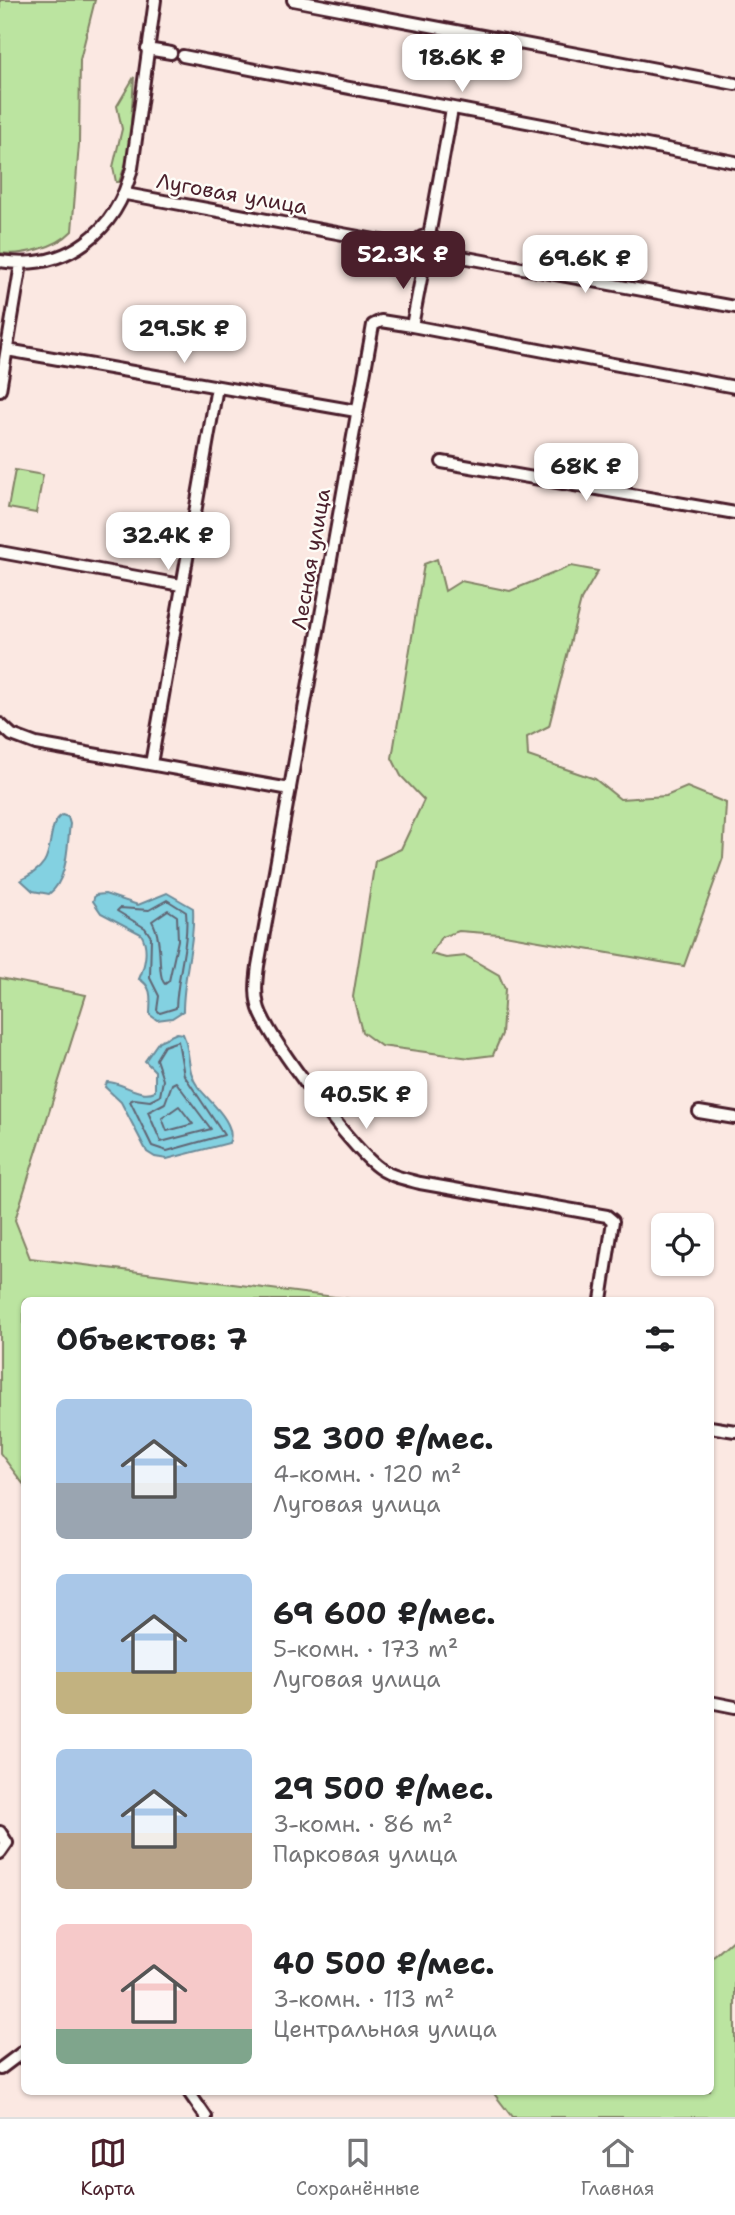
<!DOCTYPE html>
<html lang="ru">
<head>
<meta charset="utf-8">
<style>
  :root { --surface:#fff; --page:#f2f2f2; --text:#202124; --muted:#757577; --line:#e0e0e0; --accent:#4a1f2b }
  body { margin:0; font-family:"Shantell Sans",sans-serif; background:var(--page); color:var(--text); height:100vh; display:flex; flex-direction:column; font-size:26px; white-space:nowrap }
  * { box-sizing:border-box; margin:0 }
  p { font-size:23px; color:var(--muted) }
  .icon { flex:none; width:38px; height:38px; fill:none; stroke:currentColor; stroke-width:2; stroke-linecap:round; stroke-linejoin:round }
  .map { position:relative; flex:1; overflow:hidden }
  .details { position:absolute; left:21px; top:1297px; width:693px; height:798px; display:flex; flex-direction:column; background:var(--surface); border-radius:10px; box-shadow:0 2px 5px #0004 }
  .details>* { flex:none }
  .fabs { position:absolute; left:651px; top:1213px; display:grid; gap:14px }
  .fabs a { display:grid; place-items:center; width:63px; height:63px; border-radius:10px; background:var(--surface); box-shadow:0 2px 5px #0004; font-size:35px }
  .price { position:absolute; translate:-50% -60px; padding:0 16px; border-radius:14px; background:#fff; color:#222; font-size:23px; line-height:46px; filter:drop-shadow(0 2px 4px #0008) }
  .price::after { content:''; position:absolute; left:50%; top:42px; width:21px; height:16px; margin-left:-10px; background:inherit; clip-path:polygon(0 0,100% 0,50% 100%) }
  .price.on { background:var(--accent); color:#fff }
  ul { padding:0; list-style:none }
  li { display:flex; align-items:center; gap:21px; height:175px; padding:0 35px }
  li span { display:grid; place-items:center; flex:none; width:196px; height:140px; border-radius:10px; color:#555 }
  li>.icon { margin-inline-start:auto }
  span .icon { width:84px; height:84px; fill:#fffc; stroke-width:1 }
  li b { font-size:30px }
  h2 { display:flex; justify-content:space-between; align-items:center; height:84px; padding:0 35px; font-size:30px }
  .tabs { display:flex; justify-content:space-around; align-items:center; height:98px; border-top:2px solid var(--line); background:var(--surface); font-size:19px; color:var(--muted) }
  .tabs a { display:grid; justify-items:center; gap:4px }
  .tabs .on { color:var(--accent) }
  .map>svg:first-child { display:block }
</style>
</head>
<body>
<div class="map">
<svg width="735" height="2117" viewBox="0 0 735 2117">
  <rect width="100%" height="100%" fill="#fbe8e2"/>
  <filter id="ink" filterUnits="userSpaceOnUse"><feTurbulence type="fractalNoise" baseFrequency=".0143" numOctaves="2"/><feDisplacementMap in="SourceGraphic" scale="14" xChannelSelector="R" yChannelSelector="G"/><feConvolveMatrix kernelMatrix="1 2 1 2 8 2 1 2 1" color-interpolation-filters="sRGB"/></filter>
  <g filter="url(#ink)">
    <path fill="#bbe4a0" stroke="#828266" stroke-width="2" d="M 0,0 L 95,0 L 80,60 L 79,144 L 72,231 C 56,248 22,256 0,253 Z
      M 134,77 L 129,155 L 119,182 L 116,182 L 113,167 L 122,129 L 117,106 Z
      M 15,470 L 43,475 L 36,513 L 8,508 Z
      M 437,559 L 445,591 L 461,581 L 510,591 L 571,566 L 598,571 L 581,600 L 549,726 L 527,737 L 528,756 L 595,779 L 620,799 L 666,796 L 687,787 L 726,803 L 723,858 L 684,966 L 499,934 L 459,931 L 441,937 L 431,954 L 446,958 L 466,956 L 499,975 L 505,989 L 502,1034 L 493,1055 L 470,1058 L 381,1046 L 362,1032 L 353,997 L 375,861 L 401,849 L 424,800 L 401,776 L 392,758 L 424,564 Z
      M 0,978 L 86,995 L 15,1220 L 30,1258 L 358,1300 L 24,1300 L 24,1485 L 0,1453 Z
      M 735,1938 L 735,2117 L 512,2117 L 492,2091 L 710,2091 L 711,1959 Z"/>
    <path fill="#83d1e1" stroke="#6c8a98" stroke-width="2" d="M 62,815 L 68,817 L 70,824 C 67,846 68,880 49,894 L 33,891 L 21,880 C 30,875 38,871 44,862 C 53,848 48,823 62,815 Z
      M 167,893 L 193,908 C 195,944 183,975 183,1011 L 172,1018 L 157,1020 L 150,1015 C 150,1001 154,987 139,979 C 144,968 150,948 141,934 L 101,913 L 93,901 L 95,895 L 105,894 L 138,905 Z
      M 177,1033 L 183,1034 C 191,1051 186,1071 198,1087 C 209,1101 238,1124 229,1143 L 167,1159 L 155,1157 L 147,1152 L 121,1102 L 105,1087 L 107,1082 C 123,1082 139,1098 155,1091 L 155,1071 L 145,1061 L 159,1041 Z"/>
    <g fill="none" stroke-linecap="round" stroke-linejoin="round">
      <path stroke="#616674" stroke-width="2" d="M 167,900 L 186,912 C 189,944 177,975 176,1008 L 160,1013 L 157,1010 L 159,996 L 150,978 L 151,937 L 145,928 L 117,911 L 120,908 L 149,910 Z
        M 168,910 L 177,916 L 178,940 L 169,981 L 165,984 C 156,975 164,941 152,921 Z
        M 178,1041 L 184,1075 L 224,1135 L 167,1151 L 152,1146 L 130,1101 L 134,1099 L 150,1101 L 160,1096 L 163,1080 L 156,1059 L 164,1046 Z
        M 176,1082 L 211,1129 L 161,1142 L 148,1112 L 165,1103 L 172,1084 Z
        M 179,1106 L 193,1124 L 167,1131 L 162,1118 Z"/>
      <defs>
        <path id="minor" d="M 293,0 L 735,84
          M 147,49 L 171,53
          M 183,56 L 735,162
          M 126,194 L 413,247
          M414 249a13 13 0 1 1 26 0a13 13 0 1 1-26 0Z
          M 429,236 L 452,109
          M 440,253 L 735,307
          M 0,261 C 67,272 117,231 132,168 L 155,0
          M 412,326 L 424,263
          M 7,350 L 356,411
          M 0,390 L 21,264
          M 442,462 L 735,513
          M 0,552 L 181,585
          M 0,724 L 12,735 L 36,744 L 290,789
          M 151,764 L 217,387
          M 699,1112 L 735,1118
          M 601,1300 L 613,1221 L 607,1216 L 420,1183 C 405,1179 388,1176 375,1165 C 346,1140 277,1049 261,1014 C 254,999 256,981 258,966 L 373,325 L 381,321 L 412,326 L 735,387
          M 710,1427 L 735,1431
          M 710,1702 L 735,1707
          M 0,1832 L 7,1843 L 0,1853
          M 0,2069 L 24,2051
          M 188,2091 L 206,2117"/>
      </defs>
      <use href="#minor" stroke="#4a1f2b" stroke-width="16"/>
      <use href="#minor" stroke="#fdfcf7" stroke-width="10"/>
    </g>
  </g>
  <g text-anchor="middle" stroke-width="5" stroke-linejoin="round" paint-order="stroke">
    <g font-size="21" fill="#4a1f2b" stroke="#fdfcf7">
      <text transform="translate(232 194) rotate(10)" y="7">Луговая улица</text>
      <text transform="translate(311 559) rotate(-80)" y="7">Лесная улица</text>
    </g>
  </g>
</svg>
<div class="fabs">
<a><svg class="icon" aria-label="locate" viewBox="0 0 24 24"><circle cx="12" cy="12" r="6"/><path d="M12 2v4M12 18v4M2 12h4M18 12h4"/></svg></a>
</div>
<b class="price" style="left:462px;top:94px">18.6K ₽</b>
<b class="price on" style="left:403px;top:291px">52.3K ₽</b>
<b class="price" style="left:585px;top:295px">69.6K ₽</b>
<b class="price" style="left:184px;top:365px">29.5K ₽</b>
<b class="price" style="left:586px;top:503px">68K ₽</b>
<b class="price" style="left:168px;top:572px">32.4K ₽</b>
<b class="price" style="left:366px;top:1131px">40.5K ₽</b>
<section class="details">
<h2>Объектов: 7<svg class="icon" aria-label="filters" viewBox="0 0 24 24"><path d="M4 7h16M4 17h16"/><circle cx="9" cy="7" r="2"/><circle cx="15" cy="17" r="2"/></svg></h2>
<ul>
<li><span style="background:linear-gradient(#a9c7e8 60%,#9aa5b1 0)"><svg class="icon" aria-label="home" viewBox="0 0 24 24"><path d="M3 11l9-7 9 7M6 9v11h12V9"/></svg></span><div><b>52 300 ₽/мес.</b><p>4-комн. · 120 m²</p><p>Луговая улица</p></div></li>
<li><span style="background:linear-gradient(#a9c7e8 70%,#c2b280 0)"><svg class="icon" aria-label="home" viewBox="0 0 24 24"><path d="M3 11l9-7 9 7M6 9v11h12V9"/></svg></span><div><b>69 600 ₽/мес.</b><p>5-комн. · 173 m²</p><p>Луговая улица</p></div></li>
<li><span style="background:linear-gradient(#a9c7e8 60%,#b9a48a 0)"><svg class="icon" aria-label="home" viewBox="0 0 24 24"><path d="M3 11l9-7 9 7M6 9v11h12V9"/></svg></span><div><b>29 500 ₽/мес.</b><p>3-комн. · 86 m²</p><p>Парковая улица</p></div></li>
<li><span style="background:linear-gradient(#f6c9c9 75%,#7fa58c 0)"><svg class="icon" aria-label="home" viewBox="0 0 24 24"><path d="M3 11l9-7 9 7M6 9v11h12V9"/></svg></span><div><b>40 500 ₽/мес.</b><p>3-комн. · 113 m²</p><p>Центральная улица</p></div></li>
</ul>
</section>
</div>
<nav class="tabs">
<a class="on"><svg class="icon" aria-label="map" viewBox="0 0 24 24"><path d="M3 6l6-2 6 2 6-2v14l-6 2-6-2-6 2zM9 4v14M15 6v14"/></svg>Карта</a>
<a><svg class="icon" aria-label="saved" viewBox="0 0 24 24"><path d="M7 4h10v16l-5-4-5 4z"/></svg>Сохранённые</a>
<a><svg class="icon" aria-label="home" viewBox="0 0 24 24"><path d="M3 11l9-7 9 7M6 9v11h12V9"/></svg>Главная</a>
</nav>
</body>
</html>
